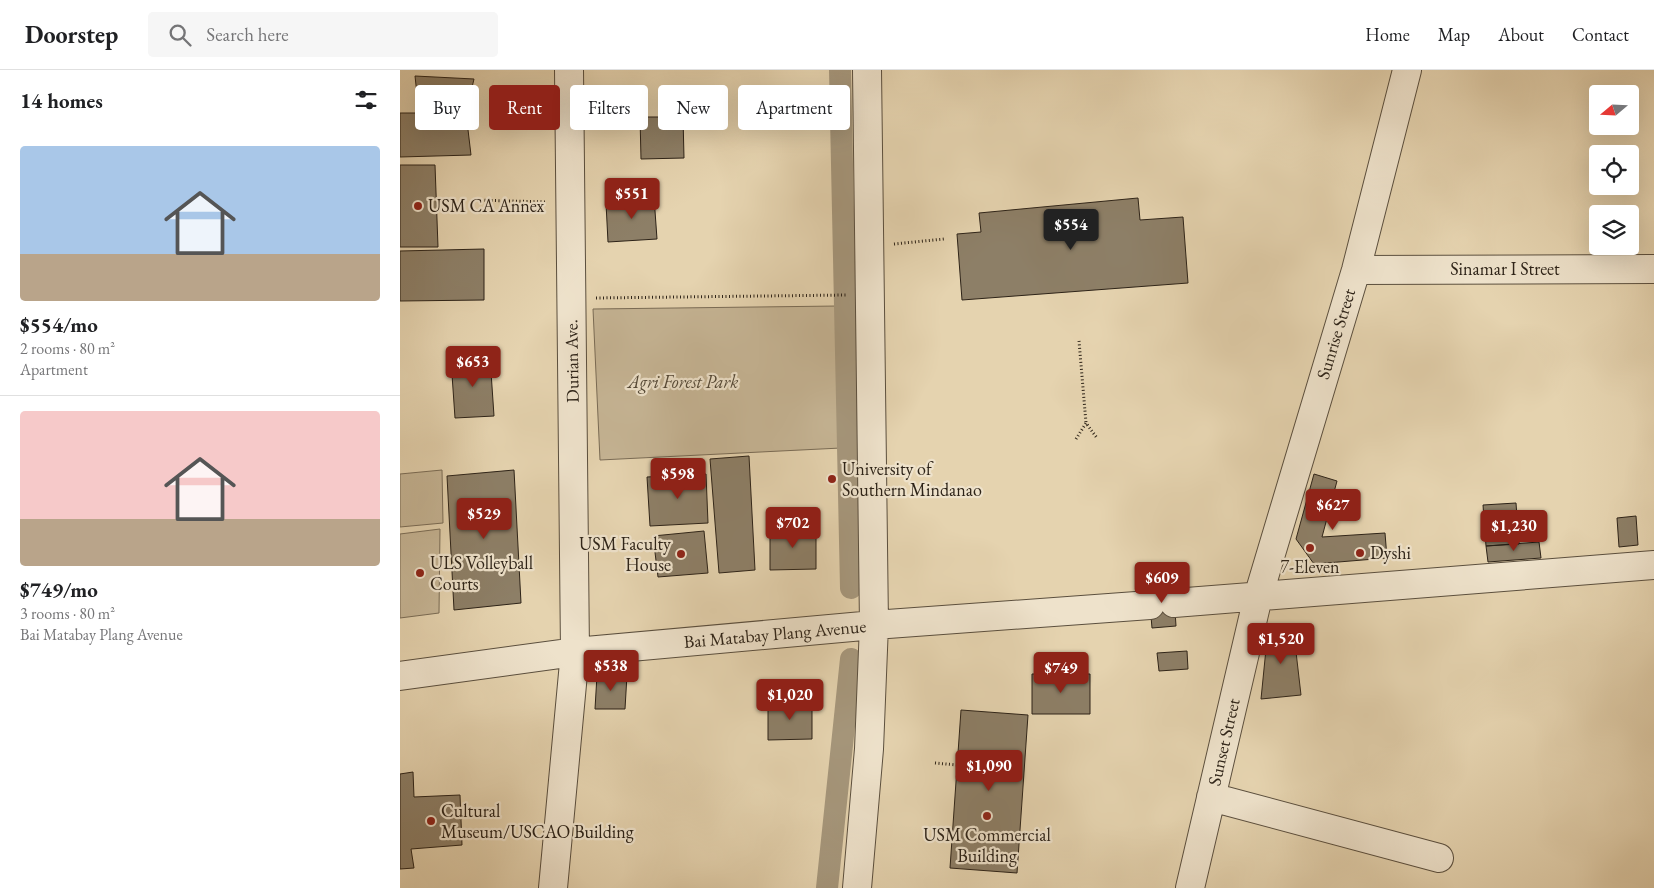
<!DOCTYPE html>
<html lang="en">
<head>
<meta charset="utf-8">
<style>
  :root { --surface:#fff; --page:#f6f6f6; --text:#202124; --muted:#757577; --line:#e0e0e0; --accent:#8f2418 }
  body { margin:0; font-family:"EB Garamond",serif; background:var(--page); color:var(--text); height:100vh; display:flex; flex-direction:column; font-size:19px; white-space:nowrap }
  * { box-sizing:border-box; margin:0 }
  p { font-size:16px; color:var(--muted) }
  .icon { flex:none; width:28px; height:28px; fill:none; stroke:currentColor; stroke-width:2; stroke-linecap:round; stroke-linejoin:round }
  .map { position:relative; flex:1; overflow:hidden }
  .side { display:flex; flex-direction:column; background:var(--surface); width:400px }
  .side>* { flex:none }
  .guide { position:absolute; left:15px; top:15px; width:475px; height:45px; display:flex; gap:10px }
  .needle { width:32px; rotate:251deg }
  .tools { position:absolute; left:1189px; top:15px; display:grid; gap:10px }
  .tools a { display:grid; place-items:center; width:50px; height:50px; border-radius:5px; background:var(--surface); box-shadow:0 5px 20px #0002; font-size:25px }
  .price { position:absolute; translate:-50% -42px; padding:0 11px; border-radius:5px; background:var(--accent); color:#fff; font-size:16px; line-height:32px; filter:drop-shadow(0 1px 2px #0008) }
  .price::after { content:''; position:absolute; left:50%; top:30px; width:15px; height:11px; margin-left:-8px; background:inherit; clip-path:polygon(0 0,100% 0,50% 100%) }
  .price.current { background:#222; color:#fff }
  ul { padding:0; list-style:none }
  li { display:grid; align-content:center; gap:10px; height:265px; padding:0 20px }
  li+li { border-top:1px solid var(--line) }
  li span { display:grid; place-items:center; height:155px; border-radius:5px; color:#555 }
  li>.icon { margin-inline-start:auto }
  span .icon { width:90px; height:90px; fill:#fffc; stroke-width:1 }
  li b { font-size:21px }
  h2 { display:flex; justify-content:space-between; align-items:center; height:60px; padding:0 20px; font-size:21px }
  .pill { padding:0 18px; border-radius:5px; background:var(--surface); box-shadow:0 5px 20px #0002; font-size:18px; line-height:45px }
  .pill.current { background:var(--accent); color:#fff }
  header { display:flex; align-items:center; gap:30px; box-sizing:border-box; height:70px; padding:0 25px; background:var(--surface); border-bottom:1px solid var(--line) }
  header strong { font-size:24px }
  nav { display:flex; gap:28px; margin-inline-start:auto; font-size:18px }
  .search { width:350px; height:45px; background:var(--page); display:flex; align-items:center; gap:12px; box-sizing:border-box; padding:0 18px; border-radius:5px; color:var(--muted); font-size:19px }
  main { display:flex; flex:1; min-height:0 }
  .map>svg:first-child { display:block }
</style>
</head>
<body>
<header>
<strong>Doorstep</strong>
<div class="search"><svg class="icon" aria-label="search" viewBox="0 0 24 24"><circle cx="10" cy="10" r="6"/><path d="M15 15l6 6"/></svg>Search here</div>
<nav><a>Home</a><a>Map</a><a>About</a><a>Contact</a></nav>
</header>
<main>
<section class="side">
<h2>14 homes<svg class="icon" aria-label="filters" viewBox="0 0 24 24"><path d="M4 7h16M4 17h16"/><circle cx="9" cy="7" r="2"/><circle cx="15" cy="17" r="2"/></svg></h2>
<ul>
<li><span style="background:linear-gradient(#a9c7e8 70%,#b9a48a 0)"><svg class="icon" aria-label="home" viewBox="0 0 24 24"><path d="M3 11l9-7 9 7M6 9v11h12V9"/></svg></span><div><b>$554/mo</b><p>2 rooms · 80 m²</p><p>Apartment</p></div></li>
<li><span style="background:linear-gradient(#f6c9c9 70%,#b9a48a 0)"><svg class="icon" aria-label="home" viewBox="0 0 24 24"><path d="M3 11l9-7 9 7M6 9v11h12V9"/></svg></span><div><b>$749/mo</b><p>3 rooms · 80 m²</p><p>Bai Matabay Plang Avenue</p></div></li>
</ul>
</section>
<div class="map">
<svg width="1254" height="818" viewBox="0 0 1254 818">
  <rect width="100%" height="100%" fill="#e5d3af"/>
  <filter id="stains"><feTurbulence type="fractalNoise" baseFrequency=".004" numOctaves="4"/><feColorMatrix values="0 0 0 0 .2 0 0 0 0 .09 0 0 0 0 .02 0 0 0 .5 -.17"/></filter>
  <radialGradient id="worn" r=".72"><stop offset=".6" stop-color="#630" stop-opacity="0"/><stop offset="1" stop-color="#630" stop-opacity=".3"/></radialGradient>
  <path fill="#c6b595" stroke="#7a6c56" d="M 438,236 L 441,378 L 200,390 L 193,239 Z
    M 42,400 L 43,453 L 0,457 L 0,404 Z
    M 40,459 L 39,543 L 0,548 L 0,464 Z"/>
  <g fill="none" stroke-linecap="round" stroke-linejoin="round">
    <path stroke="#a6977c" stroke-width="22" d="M 440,0 L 451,518
      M 427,818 L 451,589"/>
  </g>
  <path fill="#8d7f67" stroke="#2d2318" d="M 15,6 L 74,9 L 66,43 L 19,43 Z
    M 0,43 L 66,43 L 71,85 L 0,87 Z
    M 240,47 L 283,47 L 284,88 L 241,89 Z
    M 0,95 L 35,95 L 38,177 L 0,177 Z
    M 254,127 L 257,169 L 208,172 L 206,133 Z
    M 738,128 L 740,150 L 783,147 L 788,213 L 562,230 L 557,164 L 581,162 L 579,143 Z
    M 84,179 L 84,230 L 0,231 L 0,181 Z
    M 90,287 L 94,346 L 55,348 L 51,290 Z
    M 349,386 L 355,500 L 319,503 L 310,389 Z
    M 114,400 L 121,533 L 54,540 L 47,406 Z
    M 306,404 L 308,453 L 250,456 L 247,407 Z
    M 914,404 L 937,411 L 922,467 L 985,463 L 987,488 L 914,494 L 896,469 Z
    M 1116,433 L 1119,474 L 1086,476 L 1083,435 Z
    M 1236,446 L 1238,475 L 1219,477 L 1217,448 Z
    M 370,458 L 416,460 L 416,499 L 370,500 Z
    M 304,461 L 308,503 L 258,507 L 253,466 Z
    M 1139,472 L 1141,488 L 1088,492 L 1086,476 Z
    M 773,510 L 776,556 L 752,558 L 748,512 Z
    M 893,556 L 901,625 L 861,629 L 868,559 Z
    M 787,581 L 788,599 L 759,601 L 757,583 Z
    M 632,604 L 690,604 L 690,644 L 632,644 Z
    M 197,605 L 227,605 L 225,639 L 195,639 Z
    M 368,632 L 412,633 L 412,669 L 368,670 Z
    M 561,640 L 628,645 L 617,803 L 550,798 Z
    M 13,702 L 14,727 L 60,725 L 62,775 L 11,779 L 14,798 L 0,799 L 0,704 Z"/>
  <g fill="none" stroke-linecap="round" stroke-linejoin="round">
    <defs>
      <path id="minor" d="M 956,200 L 1254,199
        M 774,533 L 1254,495
        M 0,606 L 175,582 L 474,555 L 750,535
        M 811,727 L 1039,788
        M 153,818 L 175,582 L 169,0
        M 457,818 L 469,679 L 474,555 L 467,0
        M 790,818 L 858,527 L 956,200 L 1007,0"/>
    </defs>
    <use href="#minor" stroke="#5b4f3e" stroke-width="30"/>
    <path stroke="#2d2318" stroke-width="3" stroke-dasharray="1 2.5" stroke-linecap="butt" d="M 192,53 L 227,50
      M 74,130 L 147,132
      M 494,174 L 544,169
      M 196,228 L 447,225
      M 679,271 L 686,353
      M 676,369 L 686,353 L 697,368
      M 535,693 L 557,695"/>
    <use href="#minor" stroke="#eee2cb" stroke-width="28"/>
  </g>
  <g fill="#8f2418" stroke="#eee2cb" stroke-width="2">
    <circle cx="18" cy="136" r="5"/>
    <circle cx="432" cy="409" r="5"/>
    <circle cx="910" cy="478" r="5"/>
    <circle cx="960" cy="483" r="5"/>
    <circle cx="281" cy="484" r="5"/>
    <circle cx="20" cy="503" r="5"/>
    <circle cx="587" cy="746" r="5"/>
    <circle cx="31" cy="751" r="5"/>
  </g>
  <g text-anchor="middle" stroke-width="4.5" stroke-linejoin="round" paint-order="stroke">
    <g font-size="18" fill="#2d2318" stroke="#eee2cb" text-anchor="start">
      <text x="28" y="142">USM CA Annex</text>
      <text x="442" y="405">University of<tspan x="442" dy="21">Southern Mindanao</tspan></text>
      <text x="271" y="480" text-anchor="end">USM Faculty<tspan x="271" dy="21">House</tspan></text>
      <text x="970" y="489">Dyshi</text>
      <text x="30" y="499">ULS Volleyball<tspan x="30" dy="21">Courts</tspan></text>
      <text x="910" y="503" text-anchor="middle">7-Eleven</text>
      <text x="41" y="747">Cultural<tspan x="41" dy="21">Museum/USCAO Building</tspan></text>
      <text x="587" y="771" text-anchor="middle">USM Commercial<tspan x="587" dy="21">Building</tspan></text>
    </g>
    <g font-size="18" fill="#2d2318" stroke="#eee2cb">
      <text x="1105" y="205">Sinamar I Street</text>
      <text transform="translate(936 264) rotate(-73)" y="6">Sunrise Street</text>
      <text transform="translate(172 291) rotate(-91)" y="6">Durian Ave.</text>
      <text transform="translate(375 564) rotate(-5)" y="6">Bai Matabay Plang Avenue</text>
      <text transform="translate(824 672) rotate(-77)" y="6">Sunset Street</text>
    </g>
    <g font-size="18" font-style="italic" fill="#534837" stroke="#eee2cb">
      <text x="283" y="318">Agri Forest Park</text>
    </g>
  </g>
  <rect width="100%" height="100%" filter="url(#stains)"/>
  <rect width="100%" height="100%" fill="url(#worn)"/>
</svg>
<div class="tools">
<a><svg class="needle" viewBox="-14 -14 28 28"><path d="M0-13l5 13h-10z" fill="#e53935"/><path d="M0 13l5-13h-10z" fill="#757577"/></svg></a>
<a><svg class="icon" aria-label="locate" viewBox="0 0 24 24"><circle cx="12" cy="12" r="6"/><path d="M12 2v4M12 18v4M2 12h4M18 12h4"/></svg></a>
<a><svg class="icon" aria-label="layers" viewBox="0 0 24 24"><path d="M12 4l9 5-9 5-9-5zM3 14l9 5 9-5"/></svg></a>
</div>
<b class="price" style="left:232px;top:150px">$551</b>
<b class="price current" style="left:671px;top:181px">$554</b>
<b class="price" style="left:73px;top:318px">$653</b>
<b class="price" style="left:278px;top:430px">$598</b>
<b class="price" style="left:933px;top:461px">$627</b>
<b class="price" style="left:84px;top:470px">$529</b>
<b class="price" style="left:393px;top:479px">$702</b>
<b class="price" style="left:1114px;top:482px">$1,230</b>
<b class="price" style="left:762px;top:534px">$609</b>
<b class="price" style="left:881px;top:595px">$1,520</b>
<b class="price" style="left:211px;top:622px">$538</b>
<b class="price" style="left:661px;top:624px">$749</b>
<b class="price" style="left:390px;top:651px">$1,020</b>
<b class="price" style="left:589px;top:722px">$1,090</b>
<div class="guide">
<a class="pill">Buy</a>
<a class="pill current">Rent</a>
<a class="pill">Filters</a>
<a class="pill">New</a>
<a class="pill">Apartment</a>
</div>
</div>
</main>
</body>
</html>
